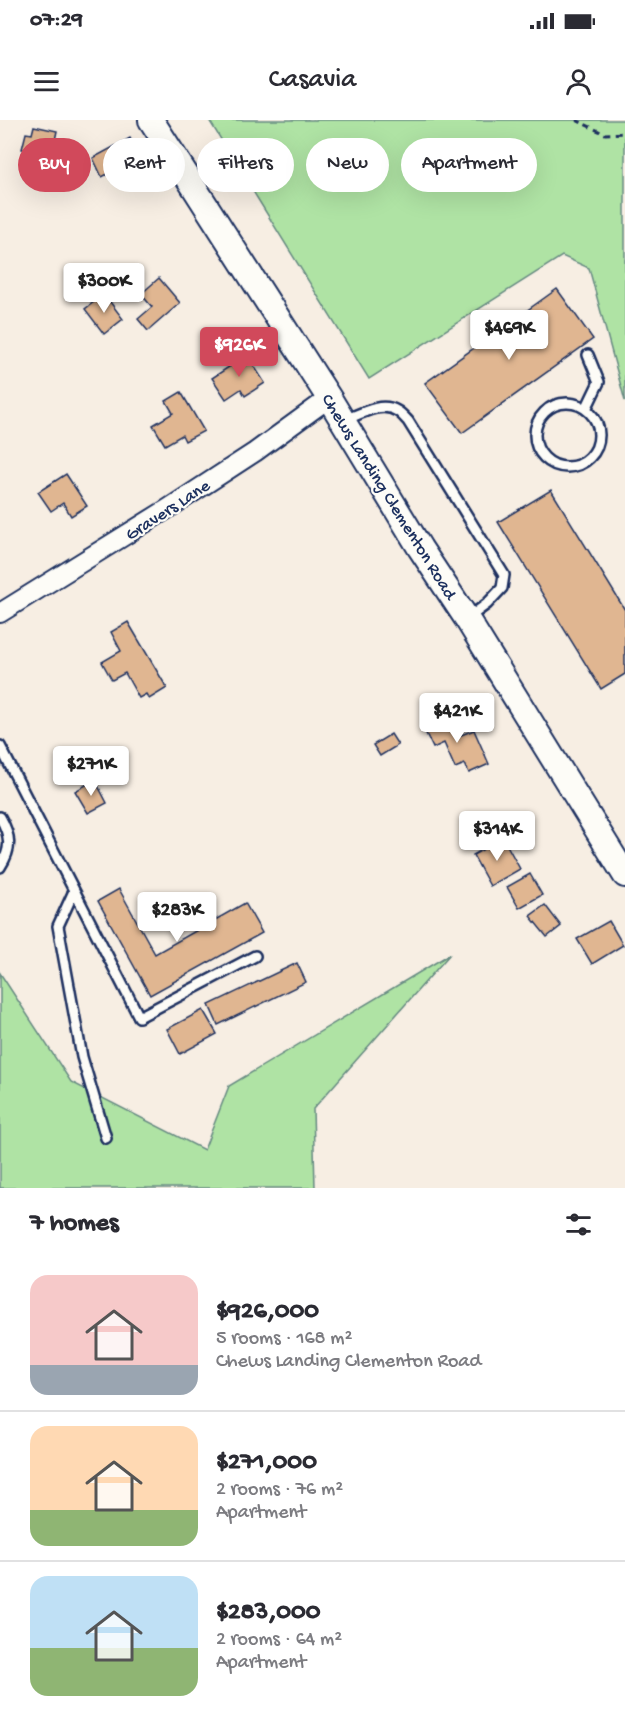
<!DOCTYPE html>
<html lang="en">
<head>
<meta charset="utf-8">
<style>
  :root { --surface:#fff; --page:#f2f2f3; --text:#2b2b33; --muted:#7c7c81; --line:#e1e1e2; --accent:#d1495b }
  body { margin:0; font-family:"Gochi Hand",sans-serif; background:var(--page); color:var(--text); height:100vh; display:flex; flex-direction:column; font-size:22px; white-space:nowrap }
  * { box-sizing:border-box; margin:0 }
  p { font-size:20px; color:var(--muted) }
  .icon { flex:none; width:33px; height:33px; fill:none; stroke:currentColor; stroke-width:2; stroke-linecap:round; stroke-linejoin:round }
  .map { position:relative; height:1068px; overflow:hidden }
  .side { display:flex; flex-direction:column; background:var(--surface); flex:1 }
  .side>* { flex:none }
  .hud { position:absolute; left:18px; top:18px; width:590px; height:54px; display:flex; gap:12px }
  .price { position:absolute; translate:-50% -51px; padding:0 14px; border-radius:6px; background:#fff; color:#222; font-size:20px; line-height:39px; filter:drop-shadow(0 2px 3px #0008) }
  .price::after { content:''; position:absolute; left:50%; top:36px; width:18px; height:14px; margin-left:-9px; background:inherit; clip-path:polygon(0 0,100% 0,50% 100%) }
  .price.active { background:var(--accent); color:#fff }
  ul { padding:0; list-style:none }
  li { display:flex; align-items:center; gap:18px; height:150px; padding:0 30px }
  li+li { border-top:2px solid var(--line) }
  li span { display:grid; place-items:center; flex:none; width:168px; height:120px; border-radius:18px; color:#555 }
  li>.icon { margin-inline-start:auto }
  span .icon { width:72px; height:72px; fill:#fffc; stroke-width:1 }
  li b { font-size:26px }
  h2 { display:flex; justify-content:space-between; align-items:center; height:72px; padding:0 30px; font-size:26px }
  .chip { padding:0 21px; border-radius:27px; background:var(--surface); box-shadow:0 6px 24px #0002; font-size:21px; line-height:54px }
  .chip.active { background:var(--accent); color:#fff }
  .status { display:flex; justify-content:space-between; align-items:center; height:42px; padding:0 30px; background:var(--surface); direction:ltr }
  .status svg { height:16px; fill:currentColor }
  header { display:flex; justify-content:space-between; align-items:center; height:78px; padding:0 30px; background:var(--surface); font-size:27px; font-weight:600 }
  .map>svg:first-child { display:block }
</style>
</head>
<body>
<div class="status"><b>07:29</b><svg viewBox="0 0 49 12"><path d="M0 12V9h3v3zM5 12V6h3v6zM10 12V3h3v9zM15 12V0h3v12zM26 1h20v11H26zM47 4h2v5h-2z"/></svg></div>
<header><svg class="icon" aria-label="menu" viewBox="0 0 24 24"><path d="M4 6h16M4 12h16M4 18h16"/></svg>Casavia<svg class="icon" aria-label="person" viewBox="0 0 24 24"><circle cx="12" cy="8" r="4"/><path d="M4 21q1-7 8-7t8 7"/></svg></header>
<div class="map">
<svg width="625" height="1068" viewBox="0 0 625 1068">
  <rect width="100%" height="100%" fill="#f7eee3"/>
  <filter id="ink" filterUnits="userSpaceOnUse"><feTurbulence type="fractalNoise" baseFrequency=".0167" numOctaves="2"/><feDisplacementMap in="SourceGraphic" scale="12" xChannelSelector="R" yChannelSelector="G"/><feConvolveMatrix kernelMatrix="1 2 1 2 8 2 1 2 1" color-interpolation-filters="sRGB"/></filter>
  <g filter="url(#ink)">
    <path fill="#afe3a4" stroke="#658981" stroke-width="1.5" d="M 209,0 L 625,0 L 625,281 L 589,148 L 562,136 L 369,259 Z
      M 450,834 L 313,989 L 315,1068 L 0,1068 L 0,853 L 71,962 L 204,1030 L 229,966 Z"/>
    <path fill="#e0b691" stroke="#1b2f5e" stroke-width="1.5" d="M 34,6 L 57,11 L 50,43 L 31,39 L 33,32 L 22,29 L 26,13 L 32,14 Z
      M 130,18 L 140,37 L 102,57 L 93,38 Z
      M 159,158 L 180,183 L 148,211 L 138,199 L 152,187 L 141,174 Z
      M 557,169 L 593,219 L 462,313 L 425,263 Z
      M 104,174 L 123,199 L 104,214 L 85,189 Z
      M 247,235 L 265,263 L 245,276 L 241,269 L 226,279 L 212,258 Z
      M 181,272 L 204,311 L 185,321 L 182,315 L 165,325 L 153,305 L 173,293 L 166,281 Z
      M 66,354 L 87,386 L 71,396 L 63,383 L 51,391 L 38,372 Z
      M 551,370 L 625,490 L 625,554 L 601,569 L 498,402 Z
      M 128,502 L 167,568 L 149,579 L 146,574 L 139,578 L 125,553 L 112,560 L 102,542 L 121,531 L 111,512 Z
      M 452,594 L 461,615 L 474,610 L 489,644 L 469,653 L 465,644 L 455,648 L 444,623 L 433,628 L 423,607 Z
      M 391,614 L 398,625 L 380,636 L 373,625 Z
      M 95,660 L 107,683 L 88,693 L 75,671 Z
      M 503,718 L 520,749 L 490,766 L 473,735 Z
      M 530,754 L 542,775 L 519,788 L 507,767 Z
      M 119,769 L 155,834 L 245,783 L 262,813 L 150,875 L 98,781 Z
      M 545,785 L 561,806 L 547,817 L 530,796 Z
      M 609,801 L 623,825 L 592,844 L 577,819 Z
      M 297,843 L 306,862 L 218,905 L 209,885 Z
      M 203,890 L 217,914 L 180,934 L 167,909 Z"/>
    <g fill="none" stroke-linecap="round" stroke-linejoin="round">
      <defs>
        <path id="service" d="M535 315a32 32 0 1 1 64 0a32 32 0 1 1-64 0Z
          M 586,289 L 599,262 L 588,235
          M 345,300 C 360,294 381,281 397,291 C 401,293 405,298 408,301 L 504,455 L 502,468 L 487,484 L 468,498
          M 0,626 L 139,897 L 255,836
          M 0,697 C 11,716 12,729 0,747
          M 74,771 L 58,806 L 82,937 L 106,1018"/>
        <path id="minor" d="M 0,493 L 169,388 L 255,332 L 329,278"/>
        <path id="secondary" d="M 151,0 L 329,278 L 420,428 L 467,499 L 625,755"/>
      </defs>
      <use href="#service" stroke="#1b2f5e" stroke-width="14"/>
      <use href="#minor" stroke="#1b2f5e" stroke-width="22"/>
      <use href="#secondary" stroke="#1b2f5e" stroke-width="28"/>
      <path stroke="#1b2f5e" stroke-width="3" stroke-dasharray="6 4.5" stroke-linecap="butt" d="M 576,0 L 605,14 L 625,13"/>
      <use href="#service" stroke="#fdfcf7" stroke-width="9"/>
      <use href="#minor" stroke="#fdfcf7" stroke-width="18"/>
      <use href="#secondary" stroke="#fdfcf7" stroke-width="24"/>
    </g>
  </g>
  <g text-anchor="middle" stroke-width="4.5" stroke-linejoin="round" paint-order="stroke">
    <g font-size="18" fill="#1b2f5e" stroke="#fdfcf7">
      <text transform="translate(390 376) rotate(58)" y="6">Chews Landing Clementon Road</text>
      <text transform="translate(167 389) rotate(-33)" y="6">Gravers Lane</text>
    </g>
  </g>
</svg>
<b class="price" style="left:104px;top:194px">$300K</b>
<b class="price" style="left:509px;top:241px">$469K</b>
<b class="price active" style="left:239px;top:258px">$926K</b>
<b class="price" style="left:457px;top:624px">$421K</b>
<b class="price" style="left:91px;top:677px">$271K</b>
<b class="price" style="left:497px;top:742px">$314K</b>
<b class="price" style="left:177px;top:823px">$283K</b>
<div class="hud">
<a class="chip active">Buy</a>
<a class="chip">Rent</a>
<a class="chip">Filters</a>
<a class="chip">New</a>
<a class="chip">Apartment</a>
</div>
</div>
<section class="side">
<h2>7 homes<svg class="icon" aria-label="filters" viewBox="0 0 24 24"><path d="M4 7h16M4 17h16"/><circle cx="9" cy="7" r="2"/><circle cx="15" cy="17" r="2"/></svg></h2>
<ul>
<li><span style="background:linear-gradient(#f6c9c9 75%,#9aa5b1 0)"><svg class="icon" aria-label="home" viewBox="0 0 24 24"><path d="M3 11l9-7 9 7M6 9v11h12V9"/></svg></span><div><b>$926,000</b><p>5 rooms · 168 m²</p><p>Chews Landing Clementon Road</p></div></li>
<li><span style="background:linear-gradient(#ffd9b3 70%,#8fb573 0)"><svg class="icon" aria-label="home" viewBox="0 0 24 24"><path d="M3 11l9-7 9 7M6 9v11h12V9"/></svg></span><div><b>$271,000</b><p>2 rooms · 76 m²</p><p>Apartment</p></div></li>
<li><span style="background:linear-gradient(#bfe0f5 60%,#8fb573 0)"><svg class="icon" aria-label="home" viewBox="0 0 24 24"><path d="M3 11l9-7 9 7M6 9v11h12V9"/></svg></span><div><b>$283,000</b><p>2 rooms · 64 m²</p><p>Apartment</p></div></li>
</ul>
</section>
</body>
</html>
